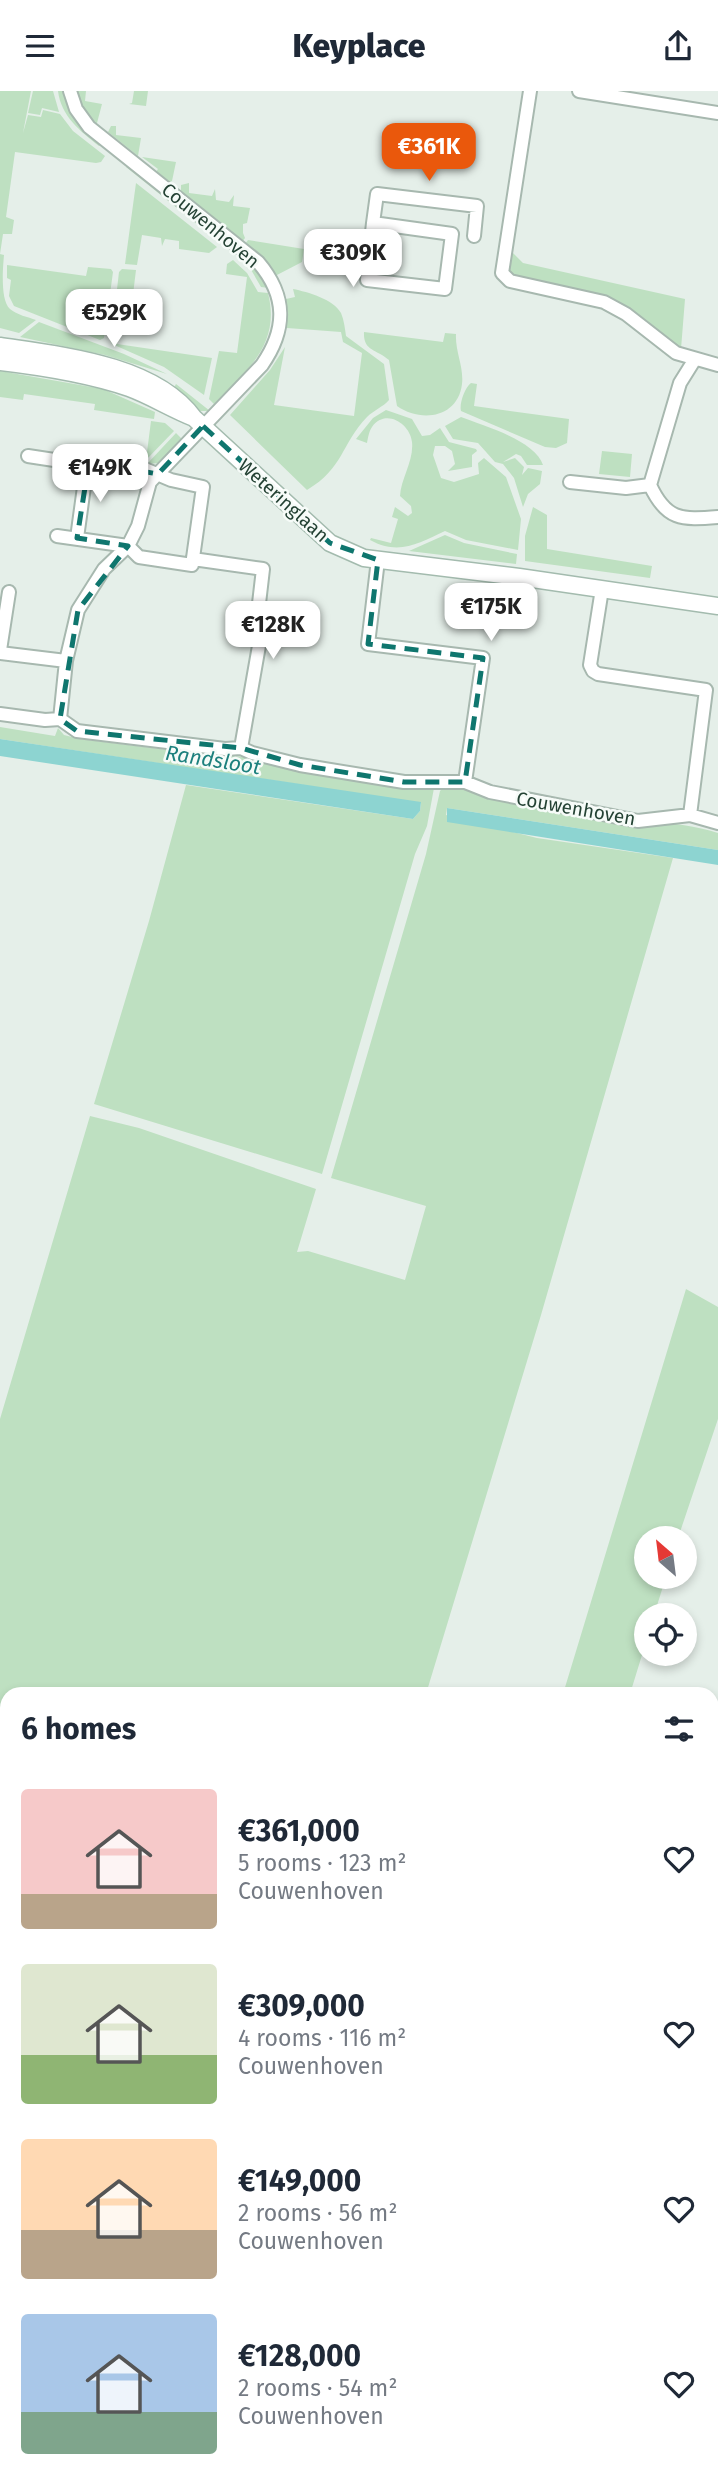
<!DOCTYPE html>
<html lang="en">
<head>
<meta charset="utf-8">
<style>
  :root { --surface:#fff; --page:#f6f6f7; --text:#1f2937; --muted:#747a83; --accent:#ea580c }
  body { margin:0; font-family:"Fira Sans",sans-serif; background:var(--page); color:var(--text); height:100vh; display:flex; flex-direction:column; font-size:26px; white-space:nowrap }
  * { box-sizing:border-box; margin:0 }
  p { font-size:23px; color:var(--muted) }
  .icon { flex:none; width:38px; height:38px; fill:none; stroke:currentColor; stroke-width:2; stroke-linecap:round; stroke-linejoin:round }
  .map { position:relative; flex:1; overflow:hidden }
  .details { position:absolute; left:0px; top:1596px; width:719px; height:800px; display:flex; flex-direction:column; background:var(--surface); border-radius:21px 21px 0 0; box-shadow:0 4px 10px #0003 }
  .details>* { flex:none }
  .needle { width:46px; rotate:332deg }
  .tools { position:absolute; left:634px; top:1435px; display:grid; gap:14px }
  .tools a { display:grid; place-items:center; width:63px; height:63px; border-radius:50%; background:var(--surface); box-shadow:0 4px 10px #0003; font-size:35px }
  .price { position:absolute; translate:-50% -60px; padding:0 16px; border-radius:14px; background:#fff; color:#222; font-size:23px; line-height:46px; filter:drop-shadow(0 2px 4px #0008) }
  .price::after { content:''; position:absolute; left:50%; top:42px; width:21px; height:16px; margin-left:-10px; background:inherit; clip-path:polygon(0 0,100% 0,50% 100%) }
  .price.active { background:var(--accent); color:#fff }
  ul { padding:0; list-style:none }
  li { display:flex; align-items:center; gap:21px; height:175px; padding:0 21px }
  li span { display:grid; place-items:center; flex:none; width:196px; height:140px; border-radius:7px; color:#555 }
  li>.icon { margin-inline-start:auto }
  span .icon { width:84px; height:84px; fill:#fffc; stroke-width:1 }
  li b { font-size:30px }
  h2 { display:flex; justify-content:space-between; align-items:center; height:84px; padding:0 21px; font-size:30px }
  header { display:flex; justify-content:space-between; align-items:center; height:91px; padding:0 21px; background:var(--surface); font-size:32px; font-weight:800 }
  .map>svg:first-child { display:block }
</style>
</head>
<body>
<header><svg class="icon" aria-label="menu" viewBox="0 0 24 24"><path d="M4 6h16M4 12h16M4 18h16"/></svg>Keyplace<svg class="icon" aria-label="share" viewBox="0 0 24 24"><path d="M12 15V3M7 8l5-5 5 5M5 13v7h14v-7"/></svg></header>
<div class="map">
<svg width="718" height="2395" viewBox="0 0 718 2395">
  <rect width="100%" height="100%" fill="#e5efe9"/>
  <path fill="#bee0c1" d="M 0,0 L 31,0 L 23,42 L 28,24 L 41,26 L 43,19 L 60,23 L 73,40 L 105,65 L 101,71 L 96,72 L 15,61 L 6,126 L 14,129 L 12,143 L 3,143 L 0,163 L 4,164 C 3,176 0,209 10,218 C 17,224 28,226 36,229 L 19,242 L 0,237 Z
    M 33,0 L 53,0 L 59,21 L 42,17 L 40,24 L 28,22 Z
    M 58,0 L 64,0 L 102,52 L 99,55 C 80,40 61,25 58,0 Z
    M 76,0 L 86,0 L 85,10 L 102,13 L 97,32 L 92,31 L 83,20 Z
    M 134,0 L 148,0 L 146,15 L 129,13 L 132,12 Z
    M 111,35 L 116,35 L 116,44 L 141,47 L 138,65 L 108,41 Z
    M 142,66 L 176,71 L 172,90 L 167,92 L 155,82 L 158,78 Z
    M 127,72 L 215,143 L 218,150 L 126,76 Z
    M 136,92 L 217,156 L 209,162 L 179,158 L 179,150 L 165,148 L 162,155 L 161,147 L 142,144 L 137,174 L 125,173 Z
    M 189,92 L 189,102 L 212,105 L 215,98 L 216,109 L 229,111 L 234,104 L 233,115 L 250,117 L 247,132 L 243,133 L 243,142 L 245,147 L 242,151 L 181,103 L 181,94 Z
    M 248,149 L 304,158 L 302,171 L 275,185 L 260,166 L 245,153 Z
    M 509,158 L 523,172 L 685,208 L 681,258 L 641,228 L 509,184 L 506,177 Z
    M 240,163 L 254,175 L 269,197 L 261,196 L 250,177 L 239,168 Z
    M 233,169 L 247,182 L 258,201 L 268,202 C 281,253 247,280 214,313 L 209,308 L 219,260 L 237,262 L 247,186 L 226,183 L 227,173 Z
    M 7,174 L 86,185 L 88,176 L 111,178 L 113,181 L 104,247 L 100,249 L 14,215 L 9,205 L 11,189 L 7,187 Z
    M 122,178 L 136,179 L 130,228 L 114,224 L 119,181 Z
    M 293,198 C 308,201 333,208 341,222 C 344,229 345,238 346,245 L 384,273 L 389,309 C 383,316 374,319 367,326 C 341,353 344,377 307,399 L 230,324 L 270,279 L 285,256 L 274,314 L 354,325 L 362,262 L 343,251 L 341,241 L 287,237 L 286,208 L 295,206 Z
    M 39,231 L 124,263 L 167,283 L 105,264 L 20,246 Z
    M 120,232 L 117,253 L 212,267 L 204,304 L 164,276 L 112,253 L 110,249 L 112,234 Z
    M 364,241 L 443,251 L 445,242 L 456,243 C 455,260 464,276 462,293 C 458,327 421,332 397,315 L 389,269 C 376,258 363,260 364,241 Z
    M 0,280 L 103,298 L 155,321 L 154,328 L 94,319 L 95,313 L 24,303 L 23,309 L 0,306 Z
    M 471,292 L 477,293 L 474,315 L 569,328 L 567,352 L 556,357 L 545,356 L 461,320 C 459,313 465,296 471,292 Z
    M 176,293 L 210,320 L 198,320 L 172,300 Z
    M 386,319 L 412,328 L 422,345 L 430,344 L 440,337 L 449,351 L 476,358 L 477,360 L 472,364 L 472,376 L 448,380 L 455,373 L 452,360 L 445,355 L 435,355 L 433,364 L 441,387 L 454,391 L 479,383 L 478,372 L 484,367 L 506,386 L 521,428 L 518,459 L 466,449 L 445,440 C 419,452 399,465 370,449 L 371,447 L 391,452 L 398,428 L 392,426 L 395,416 L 408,425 L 412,422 L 411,415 L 400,405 C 401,387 414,370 412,351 C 410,332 385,317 372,336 C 369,340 368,347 367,352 L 356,348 L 373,327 Z
    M 461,326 C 484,335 535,349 543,374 L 527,374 L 521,365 L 516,363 L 503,371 L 515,367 L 524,376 L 522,384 L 528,377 L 542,380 L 540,393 L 528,403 L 523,416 L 514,387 L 503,373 L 495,371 L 478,352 L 453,348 L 445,335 Z
    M 151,330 L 165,332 L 174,340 L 146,369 Z
    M 176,342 L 183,349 L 160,372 L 147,373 Z
    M 602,360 L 632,363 L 630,386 L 599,383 Z
    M 533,416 L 547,424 L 547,458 L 652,475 L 650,487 L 525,470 L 525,445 Z
    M 445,444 L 464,452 L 517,463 L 516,473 L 409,460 Z
    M 0,636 L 55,645 L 58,637 L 64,644 L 80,648 L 193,662 L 258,667 L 300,680 L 434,697 L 427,735 L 415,763 L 322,1083 L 94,1013 L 149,830 L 186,694 L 413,728 L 420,720 L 421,712 L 0,648 Z
    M 444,696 C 473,698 499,708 527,715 C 544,720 563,722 580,725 C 626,731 674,728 718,742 L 718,759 L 447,717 L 446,724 L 537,747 L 673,767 L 541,1224 L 426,1603 L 7,1603 L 7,1916 L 0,1915 L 0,1328 L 90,1025 L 139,1037 L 316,1098 L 297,1161 L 308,1160 L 405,1189 L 426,1115 L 331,1087 L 426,763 L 440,700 Z
    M 686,1198 L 718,1216 L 718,1328 L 678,1447 L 646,1447 L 646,1486 L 666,1486 L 654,1524 L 646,1524 L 646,1551 L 630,1603 L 563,1603 Z
    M 712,2000 L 718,2002 L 718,2319 L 712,2319 Z
    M 0,2227 L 7,2228 L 7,2389 L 399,2389 L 395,2395 L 0,2395 Z
    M 712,2350 L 718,2351 L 718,2395 L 545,2395 L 548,2389 L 712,2389 Z
    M 415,2389 L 462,2389 L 455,2395 L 411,2395 Z"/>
  <path fill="#8dd4d1" d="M 0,648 L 421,711 L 420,720 L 413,728 L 0,665 Z
    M 447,717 L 718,759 L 718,774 L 447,731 Z"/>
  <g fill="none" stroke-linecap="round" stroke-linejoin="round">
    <defs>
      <path id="street" d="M 530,0 L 502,182 L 510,190 L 604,211 L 626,223 L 676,262 L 718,274
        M 579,0 L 718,22
        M 373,132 L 452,143 L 445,198 L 367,189 Z
        M 373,132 L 377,103 L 477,115 L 474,145
        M 695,268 L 680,292 L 650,394 C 666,429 681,429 718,426
        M 28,365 L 87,374 L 89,371 L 95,370 L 145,378 L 171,389 L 203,396 L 192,474 L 139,466 L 128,455 L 57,445
        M 570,391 L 626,397 L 650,394
        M 77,447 L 87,374
        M 193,468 L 263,478 L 258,521 L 263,532 L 241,657
        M 378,469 L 368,553 L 483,567 L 465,691
        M 602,498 L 590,574 L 593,580 L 598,583 L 706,599 L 690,724
        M 0,559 L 9,501
        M 0,562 L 66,570
        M 0,623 L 45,629 L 60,628 L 77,640 L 225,658 L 241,657 L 252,662 L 300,674 L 404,691 L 465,691 L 490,701 L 638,730 L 690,724 L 718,732
        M 60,628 L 66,570 L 78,519 L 104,478 L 128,455 L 138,435 L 150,391 L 262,274 C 287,238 287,205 258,171 L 89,36 L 76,18 L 70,0"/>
      <path id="secondary" d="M 0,255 C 61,264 155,273 194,327 L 330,452 L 364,467 L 519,486 L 718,515
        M 0,271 C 43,276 88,283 129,297 C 151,305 171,318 194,327
        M 712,2344 L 718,2345
        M 466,2395 L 474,2389"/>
    </defs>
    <use href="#street" stroke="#a7b8af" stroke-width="16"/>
    <use href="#secondary" stroke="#a3bbae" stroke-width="19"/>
    <use href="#street" stroke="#fff" stroke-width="12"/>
    <use href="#secondary" stroke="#fff" stroke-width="16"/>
  </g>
  <path fill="none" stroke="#0f766e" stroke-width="5" stroke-dasharray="14 9" stroke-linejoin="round" d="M 203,335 L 330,452 L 378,469 L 368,553 L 483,567 L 465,691 L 404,691 L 300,674 L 241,657 L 77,640 L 60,628 L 78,519 L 128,455 L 77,447 L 89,371 L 158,383 Z"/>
  <g text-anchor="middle" stroke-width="5" stroke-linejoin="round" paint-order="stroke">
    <g font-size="19" fill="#244234" stroke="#f6fbf8">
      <text transform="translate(211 134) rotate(40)" y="7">Couwenhoven</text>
      <text transform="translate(284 409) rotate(42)" y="7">Weteringlaan</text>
      <text transform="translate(576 717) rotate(10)" y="7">Couwenhoven</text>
    </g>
    <g font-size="21" font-style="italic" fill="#1c807d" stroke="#f6fbf8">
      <text transform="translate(213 669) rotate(9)" y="7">Randsloot</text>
    </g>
  </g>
</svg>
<div class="tools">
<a><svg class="needle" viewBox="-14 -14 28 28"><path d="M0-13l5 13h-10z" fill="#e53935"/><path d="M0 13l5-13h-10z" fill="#747a83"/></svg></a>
<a><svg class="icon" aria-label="locate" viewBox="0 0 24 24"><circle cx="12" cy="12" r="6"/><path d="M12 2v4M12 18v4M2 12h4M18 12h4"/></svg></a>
</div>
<b class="price active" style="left:429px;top:92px">€361K</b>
<b class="price" style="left:353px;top:198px">€309K</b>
<b class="price" style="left:114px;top:258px">€529K</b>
<b class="price" style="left:100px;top:413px">€149K</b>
<b class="price" style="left:491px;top:552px">€175K</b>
<b class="price" style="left:273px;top:570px">€128K</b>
<section class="details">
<h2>6 homes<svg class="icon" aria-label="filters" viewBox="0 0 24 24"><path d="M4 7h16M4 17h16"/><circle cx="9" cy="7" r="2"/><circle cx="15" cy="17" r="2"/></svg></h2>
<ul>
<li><span style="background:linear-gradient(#f6c9c9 75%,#b9a48a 0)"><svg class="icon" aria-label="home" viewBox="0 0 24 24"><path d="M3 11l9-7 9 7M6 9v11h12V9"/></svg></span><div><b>€361,000</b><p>5 rooms · 123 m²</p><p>Couwenhoven</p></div><svg class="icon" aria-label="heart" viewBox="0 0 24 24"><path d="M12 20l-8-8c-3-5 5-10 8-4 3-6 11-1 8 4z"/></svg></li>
<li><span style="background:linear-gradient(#dfe7d0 65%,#8fb573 0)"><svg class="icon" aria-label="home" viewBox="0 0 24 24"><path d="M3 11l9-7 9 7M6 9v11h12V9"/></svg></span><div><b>€309,000</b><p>4 rooms · 116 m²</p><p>Couwenhoven</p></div><svg class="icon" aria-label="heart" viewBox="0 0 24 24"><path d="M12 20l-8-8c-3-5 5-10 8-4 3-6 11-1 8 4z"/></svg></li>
<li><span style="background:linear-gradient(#ffd9b3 65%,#b9a48a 0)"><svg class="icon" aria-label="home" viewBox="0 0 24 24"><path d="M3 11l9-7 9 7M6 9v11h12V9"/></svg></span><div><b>€149,000</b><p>2 rooms · 56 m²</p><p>Couwenhoven</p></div><svg class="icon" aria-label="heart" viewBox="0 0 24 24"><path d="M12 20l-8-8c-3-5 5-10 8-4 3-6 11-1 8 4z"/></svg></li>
<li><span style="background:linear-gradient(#a9c7e8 70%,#7fa58c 0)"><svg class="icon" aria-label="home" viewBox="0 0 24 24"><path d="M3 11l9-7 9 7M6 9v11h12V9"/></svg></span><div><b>€128,000</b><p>2 rooms · 54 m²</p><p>Couwenhoven</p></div><svg class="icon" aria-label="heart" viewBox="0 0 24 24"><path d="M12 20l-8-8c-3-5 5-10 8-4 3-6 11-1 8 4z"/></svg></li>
</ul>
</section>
</div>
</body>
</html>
